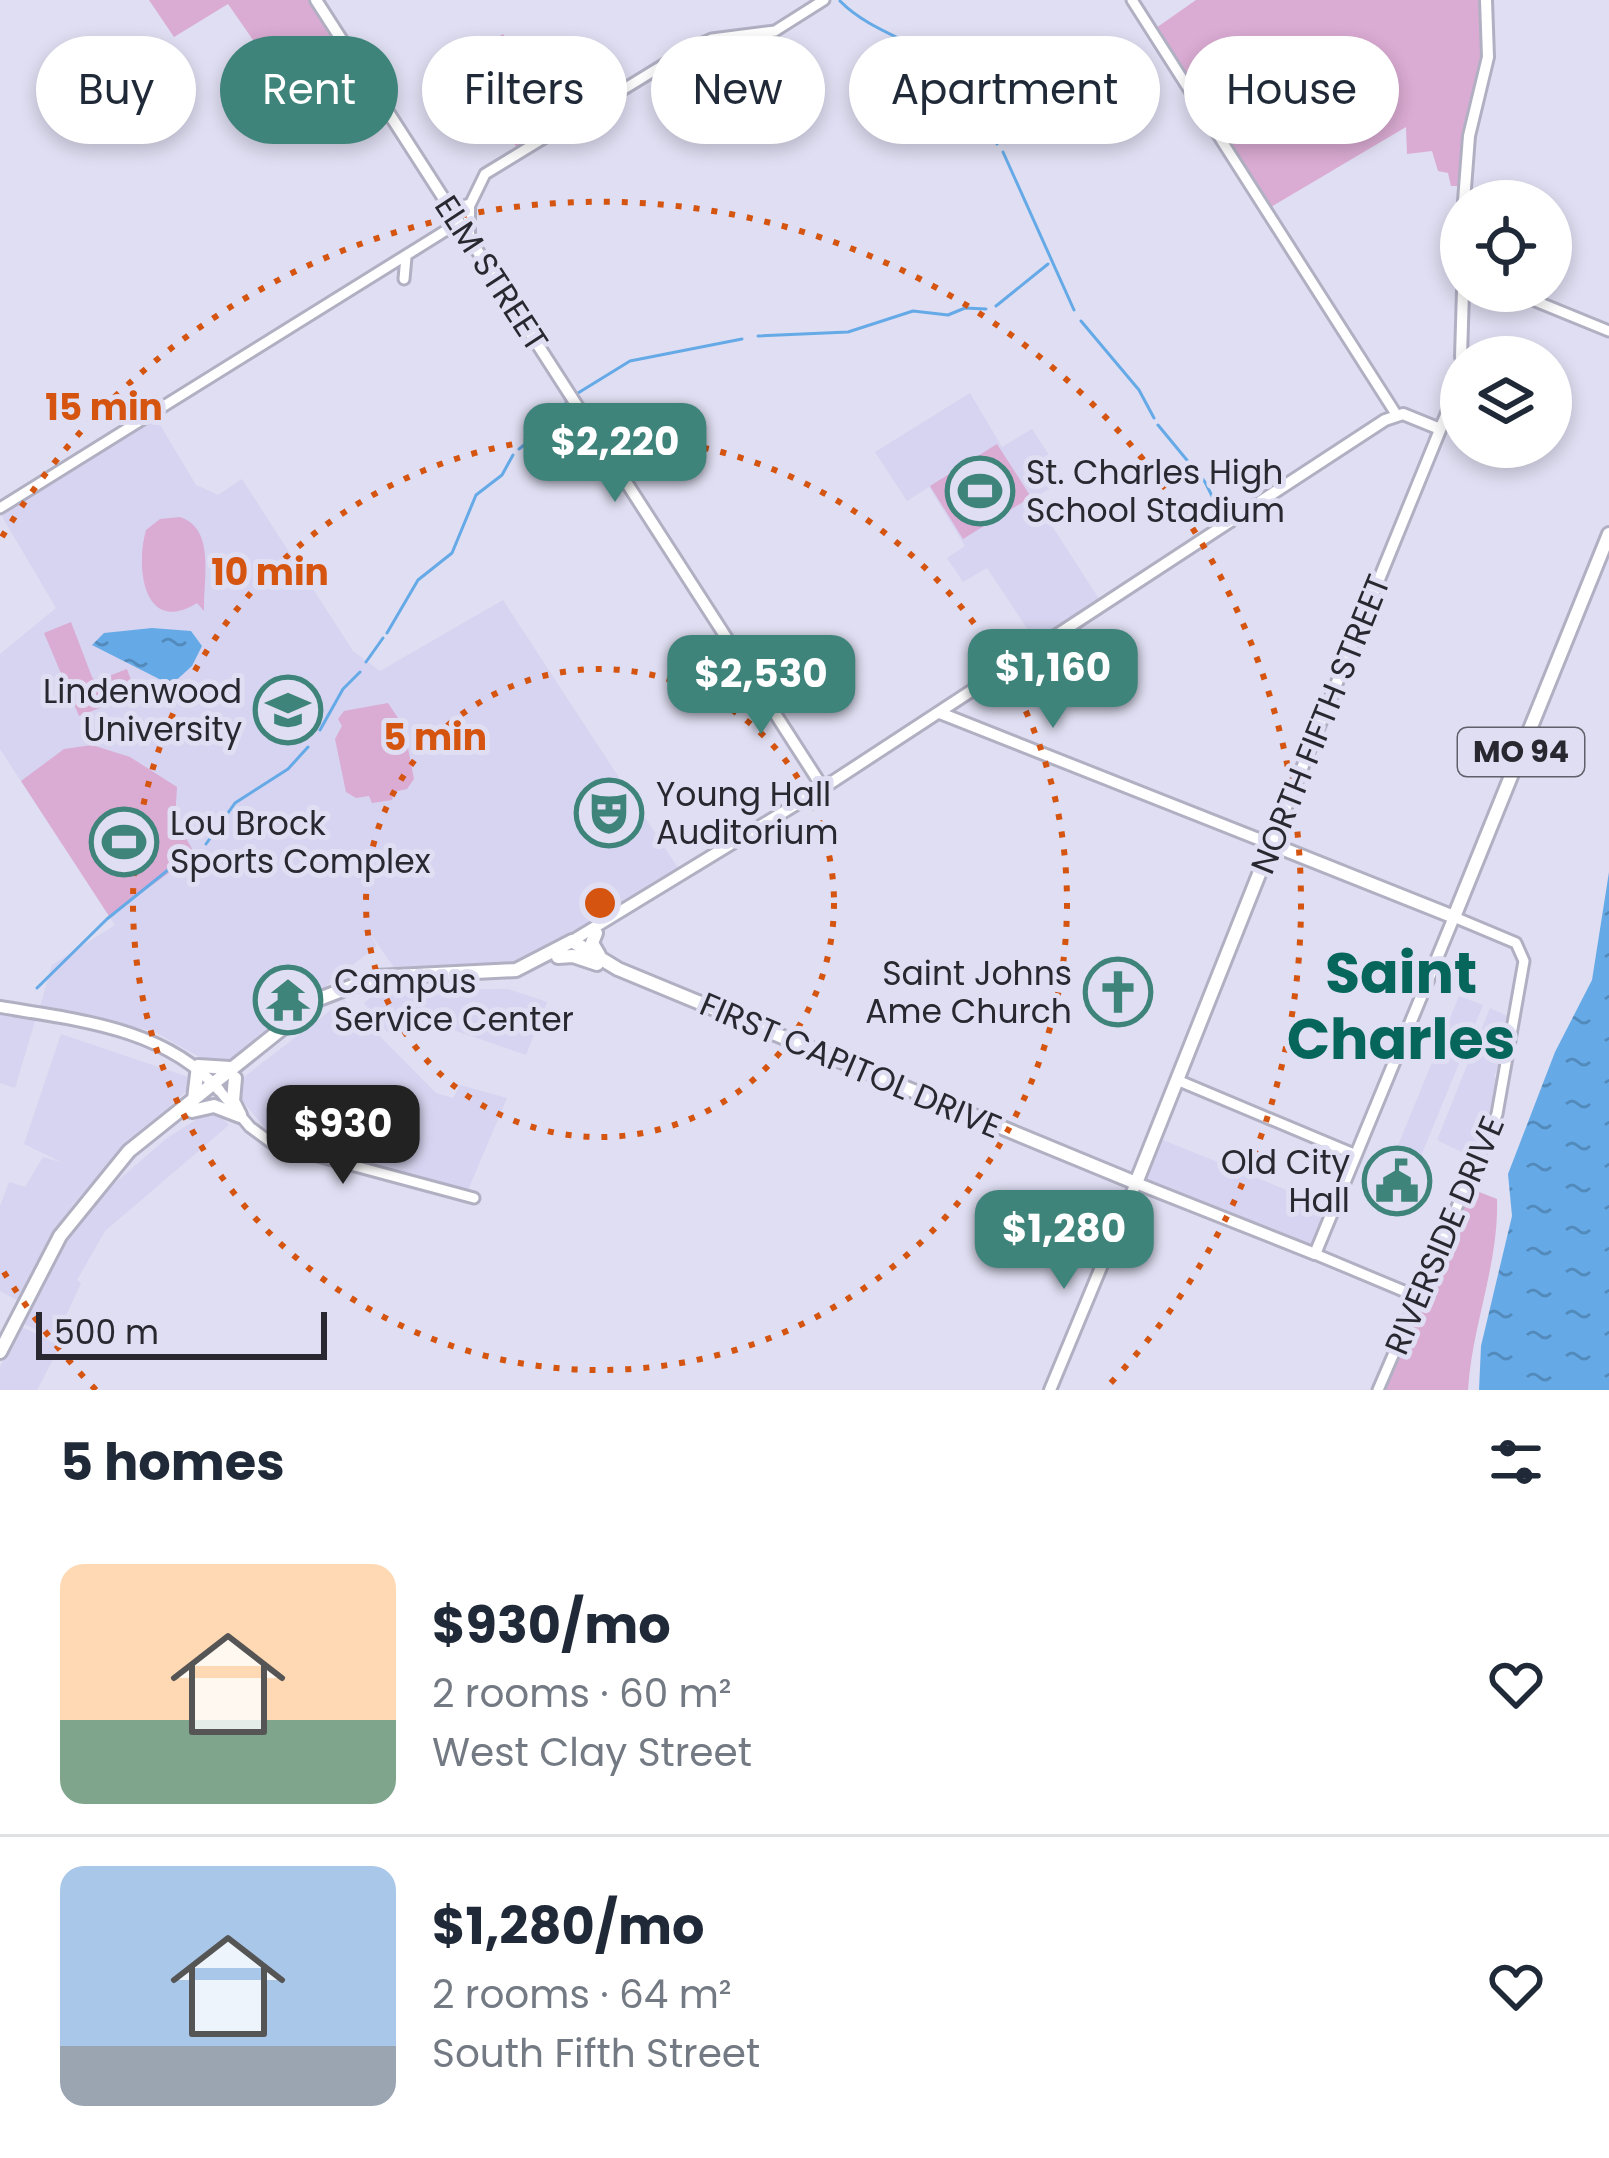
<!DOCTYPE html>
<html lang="en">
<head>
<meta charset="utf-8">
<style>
  :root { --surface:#fff; --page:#f6f6f7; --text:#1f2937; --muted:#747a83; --line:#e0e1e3; --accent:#3f847b }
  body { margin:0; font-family:Poppins,sans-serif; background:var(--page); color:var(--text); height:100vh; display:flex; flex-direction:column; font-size:45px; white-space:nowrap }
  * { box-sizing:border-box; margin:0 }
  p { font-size:39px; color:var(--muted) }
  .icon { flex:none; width:66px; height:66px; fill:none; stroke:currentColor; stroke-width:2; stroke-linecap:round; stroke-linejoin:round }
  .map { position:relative; height:1390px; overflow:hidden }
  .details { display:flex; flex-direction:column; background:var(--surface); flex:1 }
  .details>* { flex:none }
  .top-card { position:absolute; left:36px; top:36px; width:1539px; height:108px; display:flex; gap:24px }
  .fabs { position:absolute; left:1440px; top:180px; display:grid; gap:24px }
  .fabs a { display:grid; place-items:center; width:132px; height:132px; border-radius:50%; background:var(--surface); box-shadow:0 6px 18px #0003; font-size:60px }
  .scale { position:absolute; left:36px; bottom:30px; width:291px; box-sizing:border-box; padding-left:12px; border:6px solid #292830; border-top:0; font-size:33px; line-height:42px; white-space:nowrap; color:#292830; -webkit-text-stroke:9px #dfdef2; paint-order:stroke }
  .price { position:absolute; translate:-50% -102px; padding:0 27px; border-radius:24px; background:var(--accent); color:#fff; font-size:39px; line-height:78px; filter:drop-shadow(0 3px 6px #0008) }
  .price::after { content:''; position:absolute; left:50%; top:72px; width:36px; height:27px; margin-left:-18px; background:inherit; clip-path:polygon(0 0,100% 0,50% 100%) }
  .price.current { background:#222; color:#fff }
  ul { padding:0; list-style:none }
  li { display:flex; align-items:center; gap:36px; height:300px; padding:0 60px }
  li+li { border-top:3px solid var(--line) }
  li span { display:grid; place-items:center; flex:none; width:336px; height:240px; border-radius:24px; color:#555 }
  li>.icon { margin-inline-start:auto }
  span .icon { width:144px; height:144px; fill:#fffc; stroke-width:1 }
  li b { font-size:51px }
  h2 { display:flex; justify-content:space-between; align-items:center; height:144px; padding:0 60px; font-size:51px }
  .tag { padding:0 42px; border-radius:54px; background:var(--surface); box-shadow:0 6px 18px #0003; font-size:42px; line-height:108px }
  .tag.current { background:var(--accent); color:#fff }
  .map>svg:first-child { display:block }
</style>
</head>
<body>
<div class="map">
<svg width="1609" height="1390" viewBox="0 0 1609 1390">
  <defs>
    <pattern id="water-ripples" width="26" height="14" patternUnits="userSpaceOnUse" patternTransform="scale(3)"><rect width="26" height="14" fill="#65aae7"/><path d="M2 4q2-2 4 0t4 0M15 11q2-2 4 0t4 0" fill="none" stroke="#538abc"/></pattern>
  </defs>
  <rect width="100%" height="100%" fill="#dfdef2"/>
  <path fill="#d6d4f0" d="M 970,393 L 1002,447 L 1032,429 L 1049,455 L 1040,461 L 1055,485 L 1034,498 L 1101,602 L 1038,645 L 987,568 L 963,582 L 947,558 L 965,546 L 929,487 L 907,501 L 875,452 Z
    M 156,418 L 196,485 L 218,495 L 242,479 L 353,651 L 380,671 L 503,600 L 680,871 L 538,956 L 495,969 L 395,969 L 364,925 L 377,946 L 221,1069 L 153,1031 L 40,1007 L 52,965 L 115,925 L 0,749 L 0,654 L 56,608 L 0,513 Z
    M 508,989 L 547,1002 L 526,1055 L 442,1026 L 387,1032 L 364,1003 L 380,990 Z
    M 1459,996 L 1483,1005 L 1407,1190 L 1384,1180 Z
    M 344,1000 L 436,1093 L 453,1098 L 460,1085 L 507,1098 L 468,1190 L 293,1144 L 265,1128 L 236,1093 L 244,1077 Z
    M 1490,1008 L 1507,1016 L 1503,1053 L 1494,1077 L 1499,1080 L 1496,1102 L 1474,1158 L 1437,1140 Z
    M 0,1013 L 35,1021 L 15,1088 L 0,1083 Z
    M 61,1034 L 188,1077 L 190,1087 L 73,1204 L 17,1300 L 0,1291 L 0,1206 L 9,1182 L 25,1187 L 43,1157 L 63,1163 L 24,1144 Z
    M 213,1109 L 229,1125 L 105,1231 L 77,1280 L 81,1283 L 65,1318 L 59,1316 L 50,1336 L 22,1323 L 86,1208 L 167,1138 Z
    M 1163,1140 L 1331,1208 L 1314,1250 L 1146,1181 Z
    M 20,1326 L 60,1346 L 37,1390 L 0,1390 L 0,1367 Z"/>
  <path fill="#daabd3" d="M 149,0 L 310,0 L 346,56 L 288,90 L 228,4 L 174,37 Z
    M 1196,0 L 1486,0 L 1489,32 L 1465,186 L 1451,186 L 1448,173 L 1438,171 L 1432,151 L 1407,154 L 1406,127 L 1269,208 L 1156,28 Z
    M 503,34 L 560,125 L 517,148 L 463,59 Z
    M 997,444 L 1031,497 L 963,539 L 930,486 Z
    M 180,517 C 216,529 203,579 204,611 L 197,603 C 144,636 135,568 146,530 L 160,519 Z
    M 71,622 L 92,677 L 96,681 L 127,669 L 136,694 L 79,716 L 44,633 Z
    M 388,703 L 404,727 L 414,779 L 407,789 L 394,792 L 392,800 L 372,803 L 369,796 L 356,798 L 346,792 L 335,739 L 342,726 L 338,719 L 344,711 Z
    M 92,745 L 130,757 L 177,787 L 175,819 L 195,854 L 109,916 L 21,781 L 64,749 Z
    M 1469,1188 L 1497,1199 C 1499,1264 1472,1325 1468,1390 L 1382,1390 Z"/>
  <path fill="url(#water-ripples)" d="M 152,628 L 191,631 L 202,646 L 192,666 L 171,685 L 92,645 L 104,633 Z
    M 1609,872 L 1609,1390 L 1479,1390 L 1481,1346 L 1512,1216 L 1508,1174 L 1555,1052 L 1592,980 Z"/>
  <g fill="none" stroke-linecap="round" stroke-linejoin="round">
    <path stroke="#65aae7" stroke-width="3" d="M 840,1 C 877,39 941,45 975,91 C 985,104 990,128 997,144
      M 1003,152 L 1074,310
      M 996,306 L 1048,264
      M 1081,321 L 1139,390 L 1154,418
      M 758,336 L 848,332 L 913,311 L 948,315 L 965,308 L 986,309
      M 578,393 L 630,361 L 742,339
      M 1158,425 L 1205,482 L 1223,518
      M 519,449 L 550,425 L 566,403
      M 387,633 L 418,580 L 452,553 L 476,495 L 502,475 L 513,455
      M 366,662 L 383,638
      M 320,730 L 343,689 L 360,672
      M 206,844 L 235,803 L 288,769 L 308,747
      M 37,988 L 107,919 L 183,858"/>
    <defs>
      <path id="tertiary" d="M 1132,0 L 1396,414
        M 468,209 L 485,174 L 691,48 L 712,39 L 775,31 L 824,0
        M 404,279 L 406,257
        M 1511,291 L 1609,331
        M 0,508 L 453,226
        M 1177,1080 L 1356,1155
        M 219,1090 L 250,1127 L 273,1144 L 474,1198
        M 1315,1254 L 1418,1297
        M 1378,1390 L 1497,1114 L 1524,961 L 1516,943 L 1454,917"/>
      <path id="secondary" d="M 316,0 L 823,788
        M 1464,201 L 1469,136 L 1488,57 L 1486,0
        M 466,234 L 448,230 L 450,209 L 469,205 L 469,236
        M 1461,357 L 1463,291
        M 940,713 L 1271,844 L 1460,381 L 1461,367
        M 572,941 L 823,788 L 1385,420 L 1403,414 L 1440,429
        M 0,1007 C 78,1020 165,1028 219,1090
        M 1050,1390 L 1136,1183 L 1315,1254 L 1454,917"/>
      <path id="primary" d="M 596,933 L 592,943 L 599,955
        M 572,941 L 618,969 L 1136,1183 L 1271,844 L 1454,917 L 1609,534
        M 558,957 L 573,956 L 597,964
        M 235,1078 L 233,1101 L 240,1115
        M 194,1099 L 198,1066 L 230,1068
        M 192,1111 L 214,1106 L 240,1116
        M 0,1352 L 60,1236 L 129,1151 L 319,999 L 376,977 L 516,970 L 572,941"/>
    </defs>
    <use href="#tertiary" stroke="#b1b0c3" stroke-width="15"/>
    <use href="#secondary" stroke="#b1b0c3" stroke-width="16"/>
    <use href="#primary" stroke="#b1b0c3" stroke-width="18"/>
    <use href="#tertiary" stroke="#fff" stroke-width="9"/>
    <use href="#secondary" stroke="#fff" stroke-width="10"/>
    <use href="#primary" stroke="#fff" stroke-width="12"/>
  </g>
  <g fill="none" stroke="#d55410" stroke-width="6" stroke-dasharray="6 12">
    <circle cx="600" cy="903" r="234"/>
    <circle cx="600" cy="903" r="467"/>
    <path d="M96 1390A701 701 0 0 1 2 1269M2 537A701 701 0 1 1 1104 1390"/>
  </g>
  <defs>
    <symbol id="stadium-ring" viewBox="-11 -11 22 22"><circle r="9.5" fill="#dfdef2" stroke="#3f847b" stroke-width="1.5"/><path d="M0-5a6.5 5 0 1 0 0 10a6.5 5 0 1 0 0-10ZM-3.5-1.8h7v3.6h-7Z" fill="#3f847b"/></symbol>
    <symbol id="university-ring" viewBox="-11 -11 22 22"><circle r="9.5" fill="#dfdef2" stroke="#3f847b" stroke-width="1.5"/><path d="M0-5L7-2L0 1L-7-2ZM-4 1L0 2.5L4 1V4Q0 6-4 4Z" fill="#3f847b"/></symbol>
    <symbol id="theatre-ring" viewBox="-11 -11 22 22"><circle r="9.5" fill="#dfdef2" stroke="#3f847b" stroke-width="1.5"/><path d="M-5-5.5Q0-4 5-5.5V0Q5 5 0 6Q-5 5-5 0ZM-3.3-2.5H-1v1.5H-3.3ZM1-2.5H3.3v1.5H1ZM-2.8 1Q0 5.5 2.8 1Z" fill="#3f847b"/></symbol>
    <symbol id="church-ring" viewBox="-11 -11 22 22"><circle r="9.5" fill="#dfdef2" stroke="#3f847b" stroke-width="1.5"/><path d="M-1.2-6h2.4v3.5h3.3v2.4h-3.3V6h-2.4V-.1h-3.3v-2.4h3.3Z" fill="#3f847b"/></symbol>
    <symbol id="temple-ring" viewBox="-11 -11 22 22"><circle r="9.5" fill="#dfdef2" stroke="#3f847b" stroke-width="1.5"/><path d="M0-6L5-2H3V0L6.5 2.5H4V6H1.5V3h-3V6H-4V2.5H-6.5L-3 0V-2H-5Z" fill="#3f847b"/></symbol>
    <symbol id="civic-ring" viewBox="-11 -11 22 22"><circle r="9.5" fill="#dfdef2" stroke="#3f847b" stroke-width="1.5"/><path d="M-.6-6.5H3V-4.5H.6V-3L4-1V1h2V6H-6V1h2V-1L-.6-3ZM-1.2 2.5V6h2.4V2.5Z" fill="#3f847b"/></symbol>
  </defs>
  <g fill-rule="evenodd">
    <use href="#stadium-ring" x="942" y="453" width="76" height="76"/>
    <use href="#university-ring" x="250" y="672" width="76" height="76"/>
    <use href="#theatre-ring" x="571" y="775" width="76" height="76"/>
    <use href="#stadium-ring" x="86" y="804" width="76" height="76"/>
    <use href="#church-ring" x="1080" y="954" width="76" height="76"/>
    <use href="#temple-ring" x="250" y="962" width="76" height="76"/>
    <use href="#civic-ring" x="1359" y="1143" width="76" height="76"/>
  </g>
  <g text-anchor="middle" stroke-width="10" stroke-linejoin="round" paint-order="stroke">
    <rect fill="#dfdef2" stroke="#605f6a" stroke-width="3" x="1458" y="728" width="126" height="48" rx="9"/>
    <g font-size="30" font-weight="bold" fill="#292830">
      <text x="1521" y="762">MO 94</text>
    </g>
    <g font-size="33" fill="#292830" stroke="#dfdef2">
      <text transform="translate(492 273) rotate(57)" y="12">ELM STREET</text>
      <text transform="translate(1320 724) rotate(-68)" y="12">NORTH FIFTH STREET</text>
      <text transform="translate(851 1065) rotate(23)" y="12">FIRST CAPITOL DRIVE</text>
      <text transform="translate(1444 1235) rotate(-67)" y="12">RIVERSIDE DRIVE</text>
    </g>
    <g font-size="33" fill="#292830" stroke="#dfdef2" text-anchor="start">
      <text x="1026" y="484">St. Charles High<tspan x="1026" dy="38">School Stadium</tspan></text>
      <text x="242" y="703" text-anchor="end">Lindenwood<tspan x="242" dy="38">University</tspan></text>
      <text x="656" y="806">Young Hall<tspan x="656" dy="38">Auditorium</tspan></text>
      <text x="170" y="835">Lou Brock<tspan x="170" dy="38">Sports Complex</tspan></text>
      <text x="1072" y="985" text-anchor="end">Saint Johns<tspan x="1072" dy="38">Ame Church</tspan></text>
      <text x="334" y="993">Campus<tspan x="334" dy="38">Service Center</tspan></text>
      <text x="1350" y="1174" text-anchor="end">Old City<tspan x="1350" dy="38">Hall</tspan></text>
    </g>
    <g font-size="57" font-weight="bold" fill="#06665c" stroke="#dfdef2">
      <text x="1401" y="993">Saint<tspan x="1401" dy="66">Charles</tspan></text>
    </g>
  </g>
  <circle cx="600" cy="903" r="18" fill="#d55410" stroke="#dfdef2" stroke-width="6"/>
  <g font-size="36" text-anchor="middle" font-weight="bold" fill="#d55410" stroke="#dfdef2" stroke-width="10" stroke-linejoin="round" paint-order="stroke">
    <text x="104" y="420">15 min</text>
    <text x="270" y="585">10 min</text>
    <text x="435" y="750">5 min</text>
  </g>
</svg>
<div class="fabs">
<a><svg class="icon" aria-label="locate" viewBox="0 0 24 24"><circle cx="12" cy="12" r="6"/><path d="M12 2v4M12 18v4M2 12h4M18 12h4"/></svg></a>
<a><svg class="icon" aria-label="layers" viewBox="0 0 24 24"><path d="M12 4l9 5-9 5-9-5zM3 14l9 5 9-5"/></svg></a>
</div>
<div class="scale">500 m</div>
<b class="price" style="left:615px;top:505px">$2,220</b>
<b class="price" style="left:1053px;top:731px">$1,160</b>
<b class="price" style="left:761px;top:737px">$2,530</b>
<b class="price current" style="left:343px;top:1187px">$930</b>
<b class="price" style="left:1064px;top:1292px">$1,280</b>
<div class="top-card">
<a class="tag">Buy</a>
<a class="tag current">Rent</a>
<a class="tag">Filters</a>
<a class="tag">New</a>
<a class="tag">Apartment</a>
<a class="tag">House</a>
</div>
</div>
<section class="details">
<h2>5 homes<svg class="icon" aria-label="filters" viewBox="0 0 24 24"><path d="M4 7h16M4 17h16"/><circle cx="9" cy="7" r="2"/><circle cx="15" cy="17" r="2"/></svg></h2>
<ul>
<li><span style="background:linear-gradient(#ffd9b3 65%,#7fa58c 0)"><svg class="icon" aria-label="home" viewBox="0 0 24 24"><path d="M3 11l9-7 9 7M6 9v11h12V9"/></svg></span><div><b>$930/mo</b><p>2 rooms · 60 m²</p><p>West Clay Street</p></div><svg class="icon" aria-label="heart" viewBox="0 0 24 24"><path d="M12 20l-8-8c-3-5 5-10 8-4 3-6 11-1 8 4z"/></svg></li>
<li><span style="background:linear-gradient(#a9c7e8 75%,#9aa5b1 0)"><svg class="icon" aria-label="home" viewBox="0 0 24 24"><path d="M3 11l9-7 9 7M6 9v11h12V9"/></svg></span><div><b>$1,280/mo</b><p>2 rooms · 64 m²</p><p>South Fifth Street</p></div><svg class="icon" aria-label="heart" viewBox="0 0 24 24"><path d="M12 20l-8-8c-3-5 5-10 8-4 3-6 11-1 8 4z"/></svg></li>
</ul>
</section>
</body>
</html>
